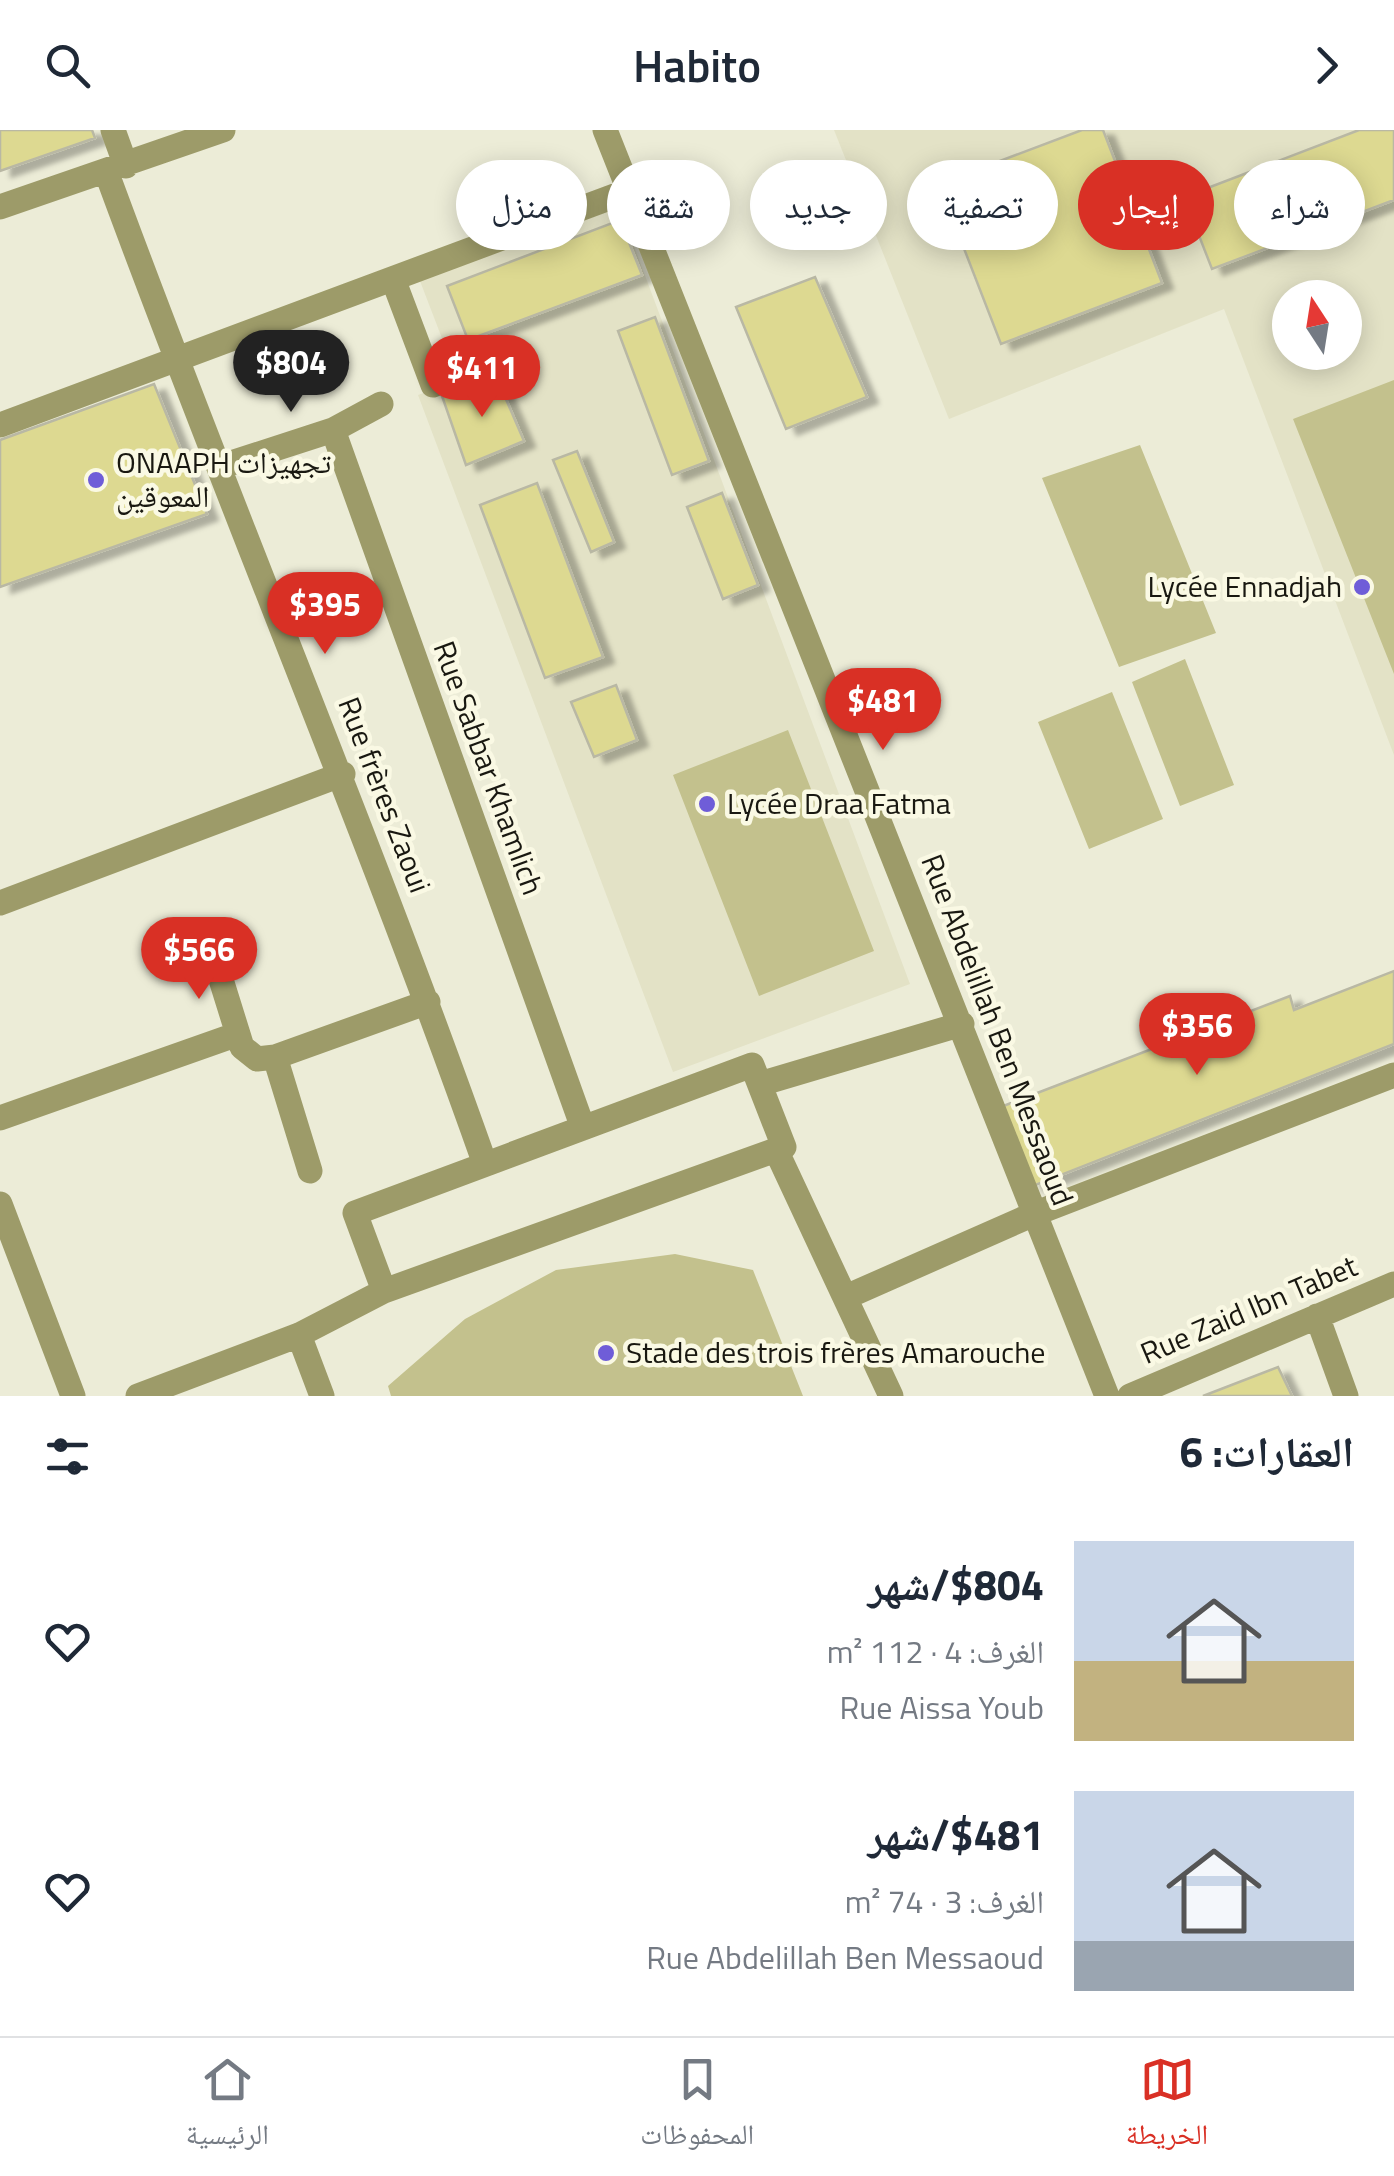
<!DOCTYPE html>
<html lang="ar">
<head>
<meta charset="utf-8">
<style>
  :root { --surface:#fff; --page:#f2f2f3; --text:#1f2937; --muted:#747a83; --line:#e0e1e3; --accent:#d93025 }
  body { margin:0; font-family:"Titillium Web","Noto Naskh Arabic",sans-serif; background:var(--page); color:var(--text); direction:rtl; height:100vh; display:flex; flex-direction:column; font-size:38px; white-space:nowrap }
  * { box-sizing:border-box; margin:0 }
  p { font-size:32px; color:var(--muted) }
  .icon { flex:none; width:55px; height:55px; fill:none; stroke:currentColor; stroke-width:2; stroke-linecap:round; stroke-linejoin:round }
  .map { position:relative; height:1266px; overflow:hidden; direction:ltr }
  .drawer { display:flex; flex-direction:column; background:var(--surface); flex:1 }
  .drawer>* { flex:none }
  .guide { position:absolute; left:30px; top:30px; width:1335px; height:90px; direction:rtl; display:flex; gap:20px }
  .needle { width:65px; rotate:348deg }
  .tools { position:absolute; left:1272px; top:150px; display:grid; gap:20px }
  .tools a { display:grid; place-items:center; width:90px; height:90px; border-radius:50%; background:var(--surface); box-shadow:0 5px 25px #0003; font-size:50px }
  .price { position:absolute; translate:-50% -85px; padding:0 22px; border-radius:35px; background:var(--accent); color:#fff; font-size:32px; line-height:65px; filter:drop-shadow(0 2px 5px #0008) }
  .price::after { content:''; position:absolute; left:50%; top:60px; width:30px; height:22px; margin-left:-15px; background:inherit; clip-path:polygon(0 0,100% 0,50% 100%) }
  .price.on { background:#222; color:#fff }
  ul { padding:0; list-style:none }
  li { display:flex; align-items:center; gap:30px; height:250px; padding:0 40px }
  li span { display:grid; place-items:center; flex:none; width:280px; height:200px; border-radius:0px; color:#555 }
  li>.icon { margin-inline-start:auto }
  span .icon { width:120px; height:120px; fill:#fffc; stroke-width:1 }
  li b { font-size:42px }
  h2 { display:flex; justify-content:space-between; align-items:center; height:120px; padding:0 40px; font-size:42px }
  .tag { padding:0 35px; border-radius:45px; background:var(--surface); box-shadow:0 5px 25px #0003; font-size:35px; line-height:90px }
  .tag.on { background:var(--accent); color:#fff }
  header { display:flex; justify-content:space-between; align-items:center; height:130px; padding:0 40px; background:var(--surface); font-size:45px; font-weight:600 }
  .dock { display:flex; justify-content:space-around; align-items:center; height:140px; border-top:2px solid var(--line); background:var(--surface); font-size:28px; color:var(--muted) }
  .dock a { display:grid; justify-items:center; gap:5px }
  .dock .on { color:var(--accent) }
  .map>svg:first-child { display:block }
</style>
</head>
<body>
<header><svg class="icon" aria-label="forward" viewBox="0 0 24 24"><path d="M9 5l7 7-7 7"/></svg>Habito<svg class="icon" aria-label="search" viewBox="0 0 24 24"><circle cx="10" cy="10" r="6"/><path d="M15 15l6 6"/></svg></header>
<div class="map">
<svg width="1394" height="1266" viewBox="0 0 1394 1266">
  <defs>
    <filter id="shadow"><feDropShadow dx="11" dy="6" stdDeviation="2.5" flood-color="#0004"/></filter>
  </defs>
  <rect width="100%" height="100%" fill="#ececd7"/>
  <path fill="#e3e2c6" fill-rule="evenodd" d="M 834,0 L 1394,0 L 1394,625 L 1224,179 L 949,289 ZM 1290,168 L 1345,168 L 1345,222 L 1290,222 Z
    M 619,76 L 910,854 L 673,942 L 418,265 L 458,250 L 420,151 Z"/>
  <path fill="#c3c18d" d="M 1394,250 L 1394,544 L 1293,289 Z
    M 1140,315 L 1216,503 L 1119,537 L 1042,348 Z
    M 1185,529 L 1234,655 L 1180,676 L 1132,552 Z
    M 1112,562 L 1163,689 L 1089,719 L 1038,592 Z
    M 788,600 L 874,821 L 759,866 L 673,645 Z
    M 675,1124 L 753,1140 L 803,1266 L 391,1266 L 388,1256 L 465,1189 L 556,1140 Z"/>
  <path fill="#ddd991" stroke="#b9b8a4" stroke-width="2.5" filter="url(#shadow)" d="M 0,0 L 92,0 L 95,8 L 0,41 Z
    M 1082,0 L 1103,0 L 1162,153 L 1001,214 L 939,54 Z
    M 1359,0 L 1394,0 L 1394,70 L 1212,139 L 1184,67 Z
    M 620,90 L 642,145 L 468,210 L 447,156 Z
    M 815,147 L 867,267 L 786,299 L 736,177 Z
    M 655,187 L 709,331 L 672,345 L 618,201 Z
    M 496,246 L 524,311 L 466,335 L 442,266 Z
    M 154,254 L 207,384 L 0,457 L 0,310 Z
    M 577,321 L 614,412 L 591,422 L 553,330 Z
    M 537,353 L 603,527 L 545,548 L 480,375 Z
    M 722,363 L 758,455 L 723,469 L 687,377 Z
    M 616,555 L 637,610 L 594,627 L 571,572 Z
    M 1394,841 L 1394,914 L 1033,1056 L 998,978 L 1290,866 L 1294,880 Z
    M 1278,1237 L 1292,1266 L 1203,1266 Z"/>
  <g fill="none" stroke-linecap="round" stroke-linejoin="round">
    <path stroke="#9d9b69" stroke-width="25" d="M 113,0 L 126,36
      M 605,0 L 1107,1266
      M 106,41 C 228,374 367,700 485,1034
      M 0,77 L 223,0
      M 393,149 L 433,255
      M 0,295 L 628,61
      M 333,300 L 583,998
      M 219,337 L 333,300 L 381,274
      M 0,773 L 343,644
      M 209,811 L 242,917 L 257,929 L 275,927 L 428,872
      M 275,927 L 310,1041
      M 752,935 L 784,1017 L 384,1161 L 355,1083 Z
      M 760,954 L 962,894
      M 0,988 L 238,904
      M 776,1020 L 891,1266
      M 0,1074 L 73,1266
      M 846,1167 L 1034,1084 L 1394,945
      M 1317,1186 L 1346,1266
      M 299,1205 L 322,1266
      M 138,1266 L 299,1205 L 384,1161
      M 1130,1266 L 1394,1154"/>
  </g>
  <g fill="#6f5dd8" stroke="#faf9e4" stroke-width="4">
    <circle cx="96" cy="350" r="10"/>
    <circle cx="1362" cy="457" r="10"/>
    <circle cx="707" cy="674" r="10"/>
    <circle cx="606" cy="1223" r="10"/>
  </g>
  <g text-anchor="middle" stroke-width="9" stroke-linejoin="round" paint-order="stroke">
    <g font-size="30" fill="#191811" stroke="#faf9e4" text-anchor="start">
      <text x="116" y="343">ONAAPH تجهيزات<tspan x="116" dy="34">المعوقين</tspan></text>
      <text x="1342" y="467" text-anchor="end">Lycée Ennadjah</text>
      <text x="727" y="684">Lycée Draa Fatma</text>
      <text x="626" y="1233">Stade des trois frères Amarouche</text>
    </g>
    <g font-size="30" fill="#191811" stroke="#faf9e4">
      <text transform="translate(488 638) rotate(70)" y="10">Rue Sabbar Khamlich</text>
      <text transform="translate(384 665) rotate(69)" y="10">Rue frères Zaoui</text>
      <text transform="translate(997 900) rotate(69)" y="10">Rue Abdelillah Ben Messaoud</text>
      <text transform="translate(1249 1180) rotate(-23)" y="10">Rue Zaid Ibn Tabet</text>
    </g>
  </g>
</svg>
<div class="tools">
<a><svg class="needle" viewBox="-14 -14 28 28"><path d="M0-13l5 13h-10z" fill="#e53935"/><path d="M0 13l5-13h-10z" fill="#747a83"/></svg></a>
</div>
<b class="price on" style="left:291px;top:285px">$804</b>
<b class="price" style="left:482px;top:290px">$411</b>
<b class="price" style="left:325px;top:527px">$395</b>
<b class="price" style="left:883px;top:623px">$481</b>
<b class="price" style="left:199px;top:872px">$566</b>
<b class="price" style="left:1197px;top:948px">$356</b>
<div class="guide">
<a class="tag">شراء</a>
<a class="tag on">إيجار</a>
<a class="tag">تصفية</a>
<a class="tag">جديد</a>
<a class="tag">شقة</a>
<a class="tag">منزل</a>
</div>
</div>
<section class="drawer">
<h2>العقارات: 6<svg class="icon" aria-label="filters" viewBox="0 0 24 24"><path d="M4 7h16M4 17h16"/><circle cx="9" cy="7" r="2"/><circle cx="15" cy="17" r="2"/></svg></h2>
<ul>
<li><span style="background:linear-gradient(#c9d6e8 60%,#c2b280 0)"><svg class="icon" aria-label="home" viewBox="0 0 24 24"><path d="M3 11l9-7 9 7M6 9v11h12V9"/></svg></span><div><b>$804/شهر</b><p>الغرف: 4 · 112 m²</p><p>Rue Aissa Youb</p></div><svg class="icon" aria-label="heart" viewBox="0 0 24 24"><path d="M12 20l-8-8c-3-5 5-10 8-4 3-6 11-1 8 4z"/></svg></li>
<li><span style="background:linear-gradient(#c9d6e8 75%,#9aa5b1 0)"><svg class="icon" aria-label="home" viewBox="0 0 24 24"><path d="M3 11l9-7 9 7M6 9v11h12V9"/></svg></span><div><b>$481/شهر</b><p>الغرف: 3 · 74 m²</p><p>Rue Abdelillah Ben Messaoud</p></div><svg class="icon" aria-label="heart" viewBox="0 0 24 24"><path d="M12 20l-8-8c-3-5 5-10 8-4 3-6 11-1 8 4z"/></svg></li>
</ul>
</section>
<nav class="dock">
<a class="on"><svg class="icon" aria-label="map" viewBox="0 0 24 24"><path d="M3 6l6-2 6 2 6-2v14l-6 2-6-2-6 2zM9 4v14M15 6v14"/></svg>الخريطة</a>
<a><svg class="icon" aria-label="saved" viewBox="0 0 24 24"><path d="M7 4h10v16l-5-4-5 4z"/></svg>المحفوظات</a>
<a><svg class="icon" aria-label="home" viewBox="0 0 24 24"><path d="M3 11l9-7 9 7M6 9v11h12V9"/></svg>الرئيسية</a>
</nav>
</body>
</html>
